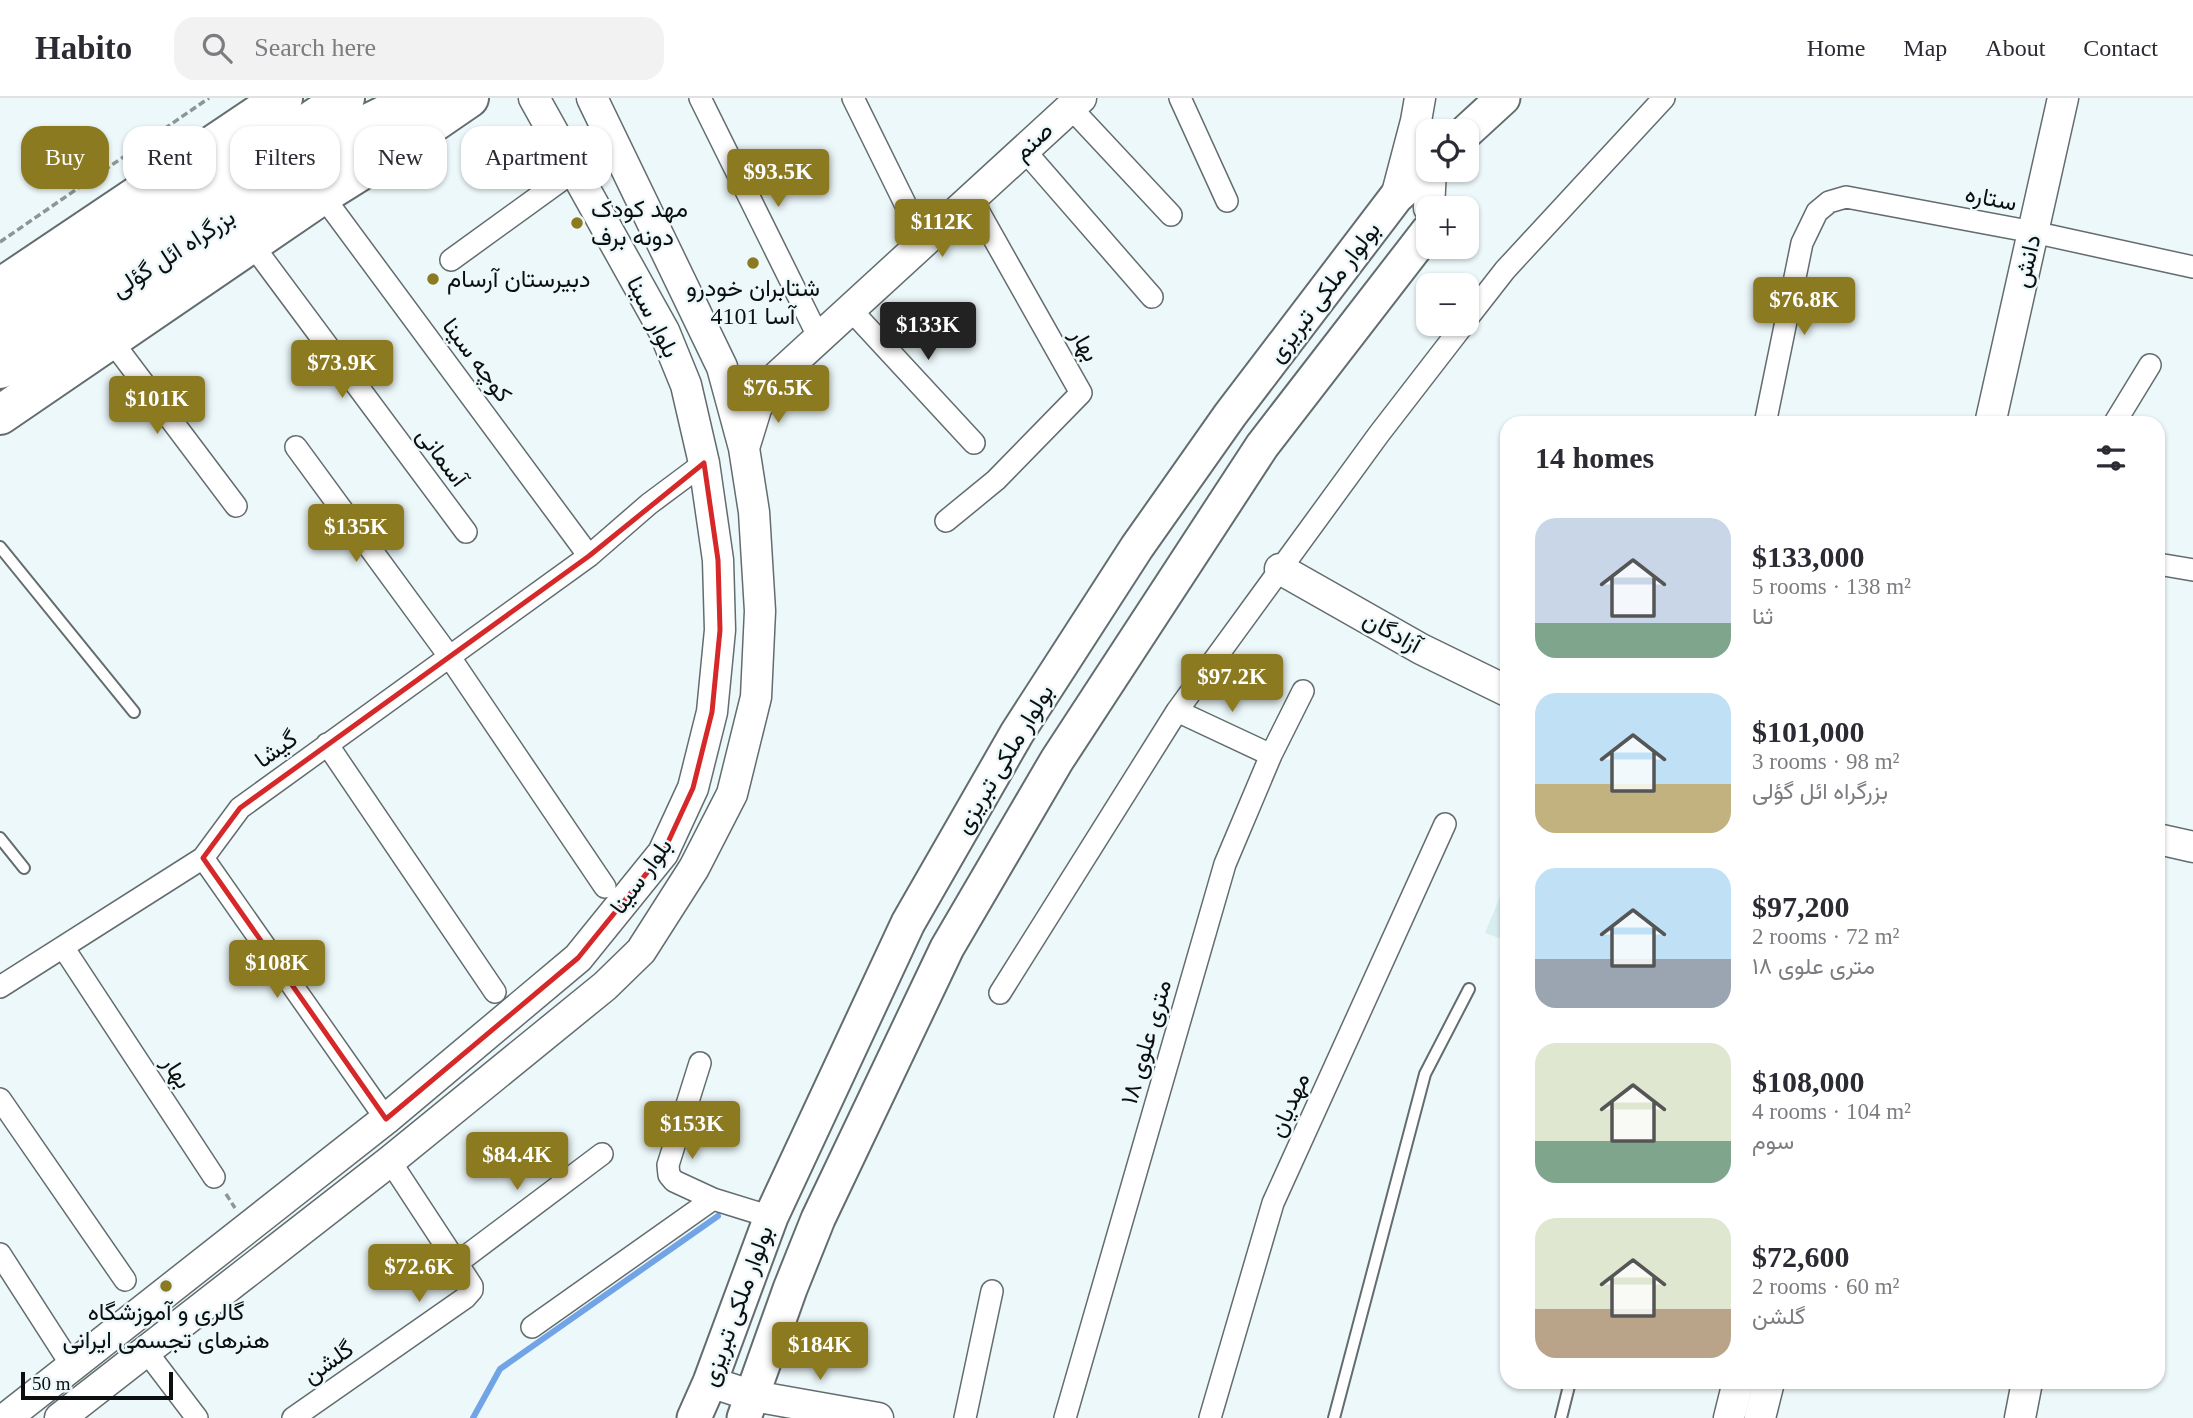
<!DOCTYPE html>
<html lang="en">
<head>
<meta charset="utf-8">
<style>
  :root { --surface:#fff; --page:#f2f2f3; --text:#2b2b33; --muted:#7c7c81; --line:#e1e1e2; --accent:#8c7a20 }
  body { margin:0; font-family:"Times New Roman",Vazirmatn,serif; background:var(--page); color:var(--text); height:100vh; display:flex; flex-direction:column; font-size:26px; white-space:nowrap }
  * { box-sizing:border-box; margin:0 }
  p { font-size:23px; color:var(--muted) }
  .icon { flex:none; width:38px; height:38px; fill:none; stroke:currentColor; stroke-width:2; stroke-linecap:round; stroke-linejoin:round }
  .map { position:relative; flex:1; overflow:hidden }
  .details { position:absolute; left:1500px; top:318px; width:665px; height:973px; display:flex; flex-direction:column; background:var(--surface); border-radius:21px; box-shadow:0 2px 5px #0004 }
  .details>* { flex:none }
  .hud { position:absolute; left:21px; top:28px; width:665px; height:63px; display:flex; gap:14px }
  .fabs { position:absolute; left:1416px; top:21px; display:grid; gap:14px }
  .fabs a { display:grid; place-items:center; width:63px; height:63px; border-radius:14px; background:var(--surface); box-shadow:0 2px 5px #0004; font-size:35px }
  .scale { position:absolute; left:21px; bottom:18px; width:152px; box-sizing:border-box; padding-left:7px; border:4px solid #0c0f10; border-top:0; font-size:19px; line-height:24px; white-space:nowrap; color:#0c0f10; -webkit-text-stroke:5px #edf8fa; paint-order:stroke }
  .price { position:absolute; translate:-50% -60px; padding:0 16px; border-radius:7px; background:var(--accent); color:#fff; font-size:23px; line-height:46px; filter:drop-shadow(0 2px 4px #0008) }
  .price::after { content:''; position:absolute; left:50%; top:42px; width:21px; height:16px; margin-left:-10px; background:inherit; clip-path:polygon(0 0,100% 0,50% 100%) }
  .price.current { background:#222; color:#fff }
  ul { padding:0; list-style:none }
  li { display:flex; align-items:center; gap:21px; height:175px; padding:0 35px }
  li span { display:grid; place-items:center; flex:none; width:196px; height:140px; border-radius:21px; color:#555 }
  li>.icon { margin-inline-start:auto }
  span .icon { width:84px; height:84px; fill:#fffc; stroke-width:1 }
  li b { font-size:30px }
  h2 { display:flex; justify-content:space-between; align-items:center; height:84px; padding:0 35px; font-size:30px }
  .chip { padding:0 24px; border-radius:21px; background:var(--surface); box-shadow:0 2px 5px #0004; font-size:24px; line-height:63px }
  .chip.current { background:var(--accent); color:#fff }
  header { display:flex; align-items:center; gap:42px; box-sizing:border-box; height:98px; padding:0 35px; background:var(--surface); border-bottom:2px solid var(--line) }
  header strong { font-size:33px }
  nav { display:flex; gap:38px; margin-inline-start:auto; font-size:24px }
  .search { width:490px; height:63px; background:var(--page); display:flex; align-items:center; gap:18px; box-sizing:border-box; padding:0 24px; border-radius:21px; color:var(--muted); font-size:26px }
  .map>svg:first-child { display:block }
</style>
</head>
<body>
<header>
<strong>Habito</strong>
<div class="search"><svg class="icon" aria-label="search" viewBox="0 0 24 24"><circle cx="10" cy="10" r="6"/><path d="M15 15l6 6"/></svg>Search here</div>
<nav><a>Home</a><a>Map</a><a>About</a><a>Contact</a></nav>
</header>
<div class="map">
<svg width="2193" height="1320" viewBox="0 0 2193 1320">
  <rect width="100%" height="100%" fill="#edf8fa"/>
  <path fill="#d9edf0" d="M 1507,782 L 1507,843 L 1485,835 Z"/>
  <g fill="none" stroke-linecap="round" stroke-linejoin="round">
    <path stroke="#70a4e6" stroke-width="6" d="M 473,1320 L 500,1271 L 718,1118"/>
    <defs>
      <path id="lane" d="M 0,449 L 134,614
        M 0,740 L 24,770
        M 1334,1320 L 1425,976 L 1469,891
        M 1561,1320 L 1570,1284"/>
      <path id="street" d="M 700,0 L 819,240
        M 853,0 L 924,144
        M 1180,0 L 1227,103
        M 1070,9 L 1171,117
        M 1024,52 L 1152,199
        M 322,97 L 589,458
        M 251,145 L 466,434
        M 451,162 L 574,73
        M 850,211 L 974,345
        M 1466,222 L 1505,172 L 1664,0
        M 111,242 L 236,408
        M 1765,326 L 1802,145 L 1817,114 L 1829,104 L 1846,99 L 2033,134 L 2193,169
        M 2114,326 L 2150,267
        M 296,349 L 449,558 L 605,789
        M 946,423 L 996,382 L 1081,295 L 971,100
        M 2158,466 L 2193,472
        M 1177,613 L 1271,657
        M 327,646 L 495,894
        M 203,760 L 386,1021
        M 63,849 L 214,1079
        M 0,889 L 203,760 L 240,710 L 589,458 L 649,406 L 704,365
        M 1000,895 L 1177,613 L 1379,336 L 1464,226
        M 700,965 L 668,1067 L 669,1077 L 674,1083 L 713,1101 L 771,1119
        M 0,1001 L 125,1182
        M 0,1156 L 72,1268
        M 457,1165 L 602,1056
        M 532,1229 L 713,1101
        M 146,1253 L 197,1320
        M 293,1320 L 465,1200 L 472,1192 L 472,1188 L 390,1063
        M 965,1320 L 992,1193
        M 1065,1320 L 1225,766 L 1271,657 L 1303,593
        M 1210,1320 L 1273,1105 L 1445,726"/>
      <path id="secondary" d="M 1396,99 L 1416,23 L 1420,0
        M 1429,110 L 1431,72
        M 1990,326 L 2063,0
        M 744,350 L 756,311 L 770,285 L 1081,0
        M 1280,471 L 1421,551 L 1507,593
        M 2158,741 L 2193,749
        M 710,1284 L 753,1298 L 878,1320
        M 6,1320 L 386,1021 L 578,860 L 663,755 L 693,690 L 712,614 L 720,532 L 718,462 L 704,365 L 686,287 L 664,233 L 534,0
        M 60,1320 L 390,1063 L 605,888 L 641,853 L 694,770 L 732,696 L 756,599 L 760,513 L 754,414 L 744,350 L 722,269 L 592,0
        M 1729,1320 L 1738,1284
        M 1760,1320 L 1769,1284
        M 2020,1320 L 2027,1284"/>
      <path id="primary" d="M 1466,34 L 1503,0
        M 694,1320 L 710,1284 L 771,1119 L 908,825 L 1017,635 L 1137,449 L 1230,317 L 1396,99 L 1428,70
        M 744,1320 L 790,1191 L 818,1121 L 947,850 L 1057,662 L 1262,348 L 1428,133"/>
      <path id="highway" d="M 0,190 L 283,0
        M 0,232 L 345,0
        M 0,271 L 114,194 L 373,23 L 420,0
        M 0,317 L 322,97 L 386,57 L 469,0"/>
    </defs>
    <use href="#lane" stroke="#636c6e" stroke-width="14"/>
    <use href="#street" stroke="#636c6e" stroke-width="24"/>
    <use href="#secondary" stroke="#636c6e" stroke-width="33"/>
    <use href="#primary" stroke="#636c6e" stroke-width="37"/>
    <use href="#highway" stroke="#636c6e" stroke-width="42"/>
    <path stroke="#8e9597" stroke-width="3.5" stroke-dasharray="7 3.5" stroke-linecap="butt" d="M 0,144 L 209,0
      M 226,1096 L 235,1110"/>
    <use href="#lane" stroke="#fff" stroke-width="10"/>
    <use href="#street" stroke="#fff" stroke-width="21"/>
    <use href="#secondary" stroke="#fff" stroke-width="30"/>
    <use href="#primary" stroke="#fff" stroke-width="33"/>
    <use href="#highway" stroke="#fff" stroke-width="38"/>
  </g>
  <path fill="none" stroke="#d62828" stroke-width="5" stroke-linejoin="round" d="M 704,365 L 718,462 L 720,532 L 712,614 L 693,690 L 663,755 L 578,860 L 386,1021 L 203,760 L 240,710 L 589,458 Z"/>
  <g fill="#8c7a20" stroke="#edf8fa" stroke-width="2.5">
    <circle cx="577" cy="125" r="7"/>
    <circle cx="753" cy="165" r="7"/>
    <circle cx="433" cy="181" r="7"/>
    <circle cx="166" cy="1188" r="7"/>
  </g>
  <g text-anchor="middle" stroke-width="5" stroke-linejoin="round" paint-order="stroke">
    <g font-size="24" fill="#0c0f10" stroke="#edf8fa">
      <text transform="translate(1033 43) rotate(-43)" y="8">صنم</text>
      <text transform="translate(1991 100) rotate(11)" y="8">ستاره</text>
      <text transform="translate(173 155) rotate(-33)" y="8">بزرگراه ائل گؤلی</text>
      <text transform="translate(2027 163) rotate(-77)" y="8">دانش</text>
      <text transform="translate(1324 194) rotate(-53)" y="8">بولوار ملکی تبریزی</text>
      <text transform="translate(653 219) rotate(63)" y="8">بلوار سینا</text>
      <text transform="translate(1085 247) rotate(61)" y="8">بهار</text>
      <text transform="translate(477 262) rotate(53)" y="8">کوچه سینا</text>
      <text transform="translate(442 359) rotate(53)" y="8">آسمانی</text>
      <text transform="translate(1392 534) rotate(29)" y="8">آزادگان</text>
      <text transform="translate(276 651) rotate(-36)" y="8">گیشا</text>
      <text transform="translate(1004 661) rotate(-59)" y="8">بولوار ملکی تبریزی</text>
      <text transform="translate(641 778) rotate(-54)" y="8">بلوار سینا</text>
      <text transform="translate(1146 944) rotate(-74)" y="8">۱۸ متری علوی</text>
      <text transform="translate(177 974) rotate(57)" y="8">بهار</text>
      <text transform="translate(1289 1007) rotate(-66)" y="8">مهدیان</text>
      <text transform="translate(737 1208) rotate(-70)" y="8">بولوار ملکی تبریزی</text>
      <text transform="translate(328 1264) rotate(-35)" y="8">گلشن</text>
    </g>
    <g font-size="24" fill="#0c0f10" stroke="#edf8fa" text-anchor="start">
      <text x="591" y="119">مهد کودک<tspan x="591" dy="28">دونه برف</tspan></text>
      <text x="447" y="189">دبیرستان آرسام</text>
      <text x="753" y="198" text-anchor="middle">شتابران خودرو<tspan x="753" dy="28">4101 آسا</tspan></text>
      <text x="166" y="1222" text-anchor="middle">گالری و آموزشگاه<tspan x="166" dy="28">هنرهای تجسمی ایرانی</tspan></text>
    </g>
  </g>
</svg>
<div class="fabs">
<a><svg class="icon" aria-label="locate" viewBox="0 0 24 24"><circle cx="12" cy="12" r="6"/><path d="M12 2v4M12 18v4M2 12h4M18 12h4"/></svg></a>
<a>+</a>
<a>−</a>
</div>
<div class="scale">50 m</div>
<b class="price" style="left:778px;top:111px">$93.5K</b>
<b class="price" style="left:942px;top:161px">$112K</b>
<b class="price" style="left:1804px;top:239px">$76.8K</b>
<b class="price current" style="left:928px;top:264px">$133K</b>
<b class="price" style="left:342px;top:302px">$73.9K</b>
<b class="price" style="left:778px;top:327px">$76.5K</b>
<b class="price" style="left:157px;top:338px">$101K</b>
<b class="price" style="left:356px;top:466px">$135K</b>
<b class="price" style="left:1232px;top:616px">$97.2K</b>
<b class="price" style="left:277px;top:902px">$108K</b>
<b class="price" style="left:692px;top:1063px">$153K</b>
<b class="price" style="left:517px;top:1094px">$84.4K</b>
<b class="price" style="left:419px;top:1206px">$72.6K</b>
<b class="price" style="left:820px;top:1284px">$184K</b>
<div class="hud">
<a class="chip current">Buy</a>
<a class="chip">Rent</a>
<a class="chip">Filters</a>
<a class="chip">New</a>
<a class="chip">Apartment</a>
</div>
<section class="details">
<h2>14 homes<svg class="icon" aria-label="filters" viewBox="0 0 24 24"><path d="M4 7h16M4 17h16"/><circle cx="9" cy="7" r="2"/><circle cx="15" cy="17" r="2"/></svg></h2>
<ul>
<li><span style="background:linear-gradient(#c9d6e8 75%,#7fa58c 0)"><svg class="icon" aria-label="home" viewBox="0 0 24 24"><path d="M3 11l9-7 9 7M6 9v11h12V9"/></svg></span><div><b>$133,000</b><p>5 rooms · 138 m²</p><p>ثنا</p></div></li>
<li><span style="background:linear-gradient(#bfe0f5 65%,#c2b280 0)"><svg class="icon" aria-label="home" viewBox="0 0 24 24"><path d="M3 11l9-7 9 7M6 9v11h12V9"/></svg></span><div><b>$101,000</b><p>3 rooms · 98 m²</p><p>بزرگراه ائل گؤلی</p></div></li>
<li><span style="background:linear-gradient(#bfe0f5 65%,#9aa5b1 0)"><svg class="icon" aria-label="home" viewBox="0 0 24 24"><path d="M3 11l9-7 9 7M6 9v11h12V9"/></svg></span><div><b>$97,200</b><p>2 rooms · 72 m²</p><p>۱۸ متری علوی</p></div></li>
<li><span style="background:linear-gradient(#dfe7d0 70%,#7fa58c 0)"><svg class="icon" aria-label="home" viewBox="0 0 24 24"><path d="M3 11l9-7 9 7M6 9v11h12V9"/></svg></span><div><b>$108,000</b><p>4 rooms · 104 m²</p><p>سوم</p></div></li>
<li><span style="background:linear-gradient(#dfe7d0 65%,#b9a48a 0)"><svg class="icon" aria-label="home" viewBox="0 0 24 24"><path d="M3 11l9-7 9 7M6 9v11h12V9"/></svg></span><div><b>$72,600</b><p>2 rooms · 60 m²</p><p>گلشن</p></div></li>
</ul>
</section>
</div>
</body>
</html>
